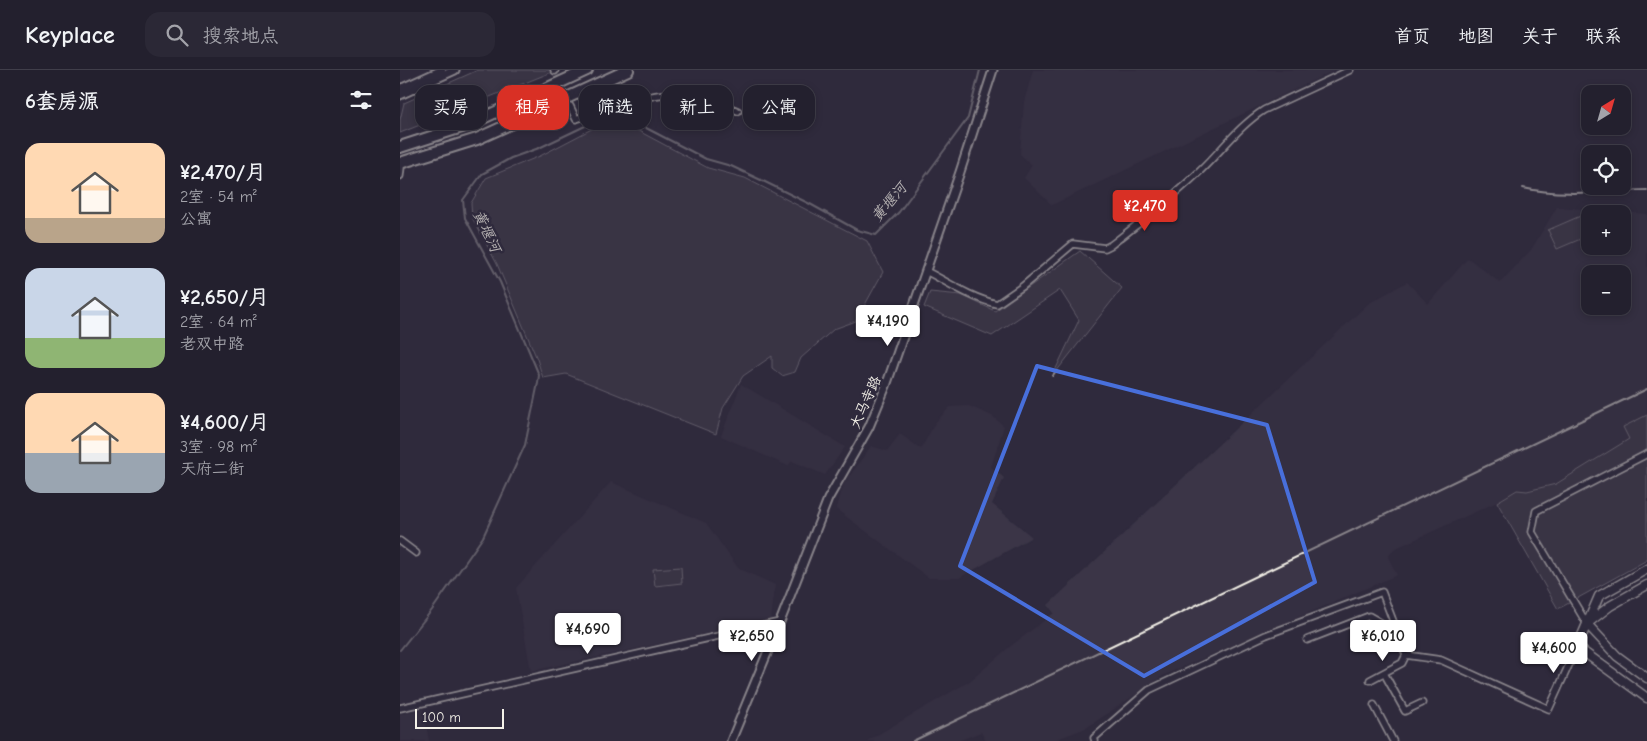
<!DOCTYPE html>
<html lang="zh">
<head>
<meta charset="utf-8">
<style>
  :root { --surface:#23202e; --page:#2b2836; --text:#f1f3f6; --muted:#a3a3aa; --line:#403e4a; --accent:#d93025 }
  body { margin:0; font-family:"Comic Neue","LXGW WenKai TC",sans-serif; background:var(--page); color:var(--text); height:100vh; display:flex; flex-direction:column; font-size:19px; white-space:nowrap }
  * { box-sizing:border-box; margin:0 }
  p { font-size:16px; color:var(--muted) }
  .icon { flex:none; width:28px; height:28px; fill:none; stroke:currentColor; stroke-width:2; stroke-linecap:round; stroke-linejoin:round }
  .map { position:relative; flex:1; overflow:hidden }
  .side { display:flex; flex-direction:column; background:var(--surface); width:400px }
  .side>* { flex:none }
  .top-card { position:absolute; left:15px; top:15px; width:475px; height:45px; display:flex; gap:10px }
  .needle { width:32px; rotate:37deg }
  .controls { position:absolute; left:1181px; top:15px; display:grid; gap:10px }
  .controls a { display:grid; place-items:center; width:50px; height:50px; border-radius:10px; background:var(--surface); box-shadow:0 2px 8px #0003,0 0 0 1px var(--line); font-size:25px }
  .scale { position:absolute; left:15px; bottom:12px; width:89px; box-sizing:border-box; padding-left:5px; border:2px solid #f4f1e8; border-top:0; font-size:14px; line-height:18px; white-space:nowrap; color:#f4f1e8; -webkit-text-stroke:4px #2f2a3d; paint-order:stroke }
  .price { position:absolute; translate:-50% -42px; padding:0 11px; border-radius:5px; background:#fff; color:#222; font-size:16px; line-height:32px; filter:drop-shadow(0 1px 2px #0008) }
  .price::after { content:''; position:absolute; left:50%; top:30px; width:15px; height:11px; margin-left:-8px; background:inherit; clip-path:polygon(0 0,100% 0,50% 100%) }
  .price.selected { background:var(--accent); color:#fff }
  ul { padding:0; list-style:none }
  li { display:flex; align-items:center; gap:15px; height:125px; padding:0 25px }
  li span { display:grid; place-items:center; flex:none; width:140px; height:100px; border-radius:15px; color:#555 }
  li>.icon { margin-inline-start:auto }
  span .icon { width:60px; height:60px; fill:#fffc; stroke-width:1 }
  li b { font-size:21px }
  h2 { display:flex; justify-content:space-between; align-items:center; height:60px; padding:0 25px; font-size:21px }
  .chip { padding:0 18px; border-radius:15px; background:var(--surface); box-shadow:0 2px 8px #0003,0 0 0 1px var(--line); font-size:18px; line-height:45px }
  .chip.selected { background:var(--accent); color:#fff }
  header { display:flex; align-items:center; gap:30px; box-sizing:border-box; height:70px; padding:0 25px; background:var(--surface); border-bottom:1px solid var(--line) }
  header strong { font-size:24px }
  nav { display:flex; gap:28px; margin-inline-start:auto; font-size:18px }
  .search { width:350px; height:45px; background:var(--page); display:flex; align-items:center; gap:12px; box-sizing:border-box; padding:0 18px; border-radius:15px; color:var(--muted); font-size:19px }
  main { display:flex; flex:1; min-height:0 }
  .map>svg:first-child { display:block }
</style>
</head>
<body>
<header>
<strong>Keyplace</strong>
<div class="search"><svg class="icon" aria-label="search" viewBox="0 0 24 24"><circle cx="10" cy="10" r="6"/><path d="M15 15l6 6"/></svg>搜索地点</div>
<nav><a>首页</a><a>地图</a><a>关于</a><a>联系</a></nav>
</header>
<main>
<section class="side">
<h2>6套房源<svg class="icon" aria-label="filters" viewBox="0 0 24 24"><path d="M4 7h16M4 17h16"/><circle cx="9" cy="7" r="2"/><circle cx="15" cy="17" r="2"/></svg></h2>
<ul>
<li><span style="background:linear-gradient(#ffd9b3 75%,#b9a48a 0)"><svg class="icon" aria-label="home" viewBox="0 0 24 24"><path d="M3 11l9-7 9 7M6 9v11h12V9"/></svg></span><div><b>¥2,470/月</b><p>2室 · 54 m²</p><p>公寓</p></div></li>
<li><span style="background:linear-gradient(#c9d6e8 70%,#8fb573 0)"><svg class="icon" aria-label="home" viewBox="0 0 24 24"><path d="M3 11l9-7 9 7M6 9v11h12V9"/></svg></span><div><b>¥2,650/月</b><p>2室 · 64 m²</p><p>老双中路</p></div></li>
<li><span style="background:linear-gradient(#ffd9b3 60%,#9aa5b1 0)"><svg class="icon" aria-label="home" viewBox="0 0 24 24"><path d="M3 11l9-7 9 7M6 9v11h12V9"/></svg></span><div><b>¥4,600/月</b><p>3室 · 98 m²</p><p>天府二街</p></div></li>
</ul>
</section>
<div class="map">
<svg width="1247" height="671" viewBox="0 0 1247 671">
  <rect width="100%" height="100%" fill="#2f2a3d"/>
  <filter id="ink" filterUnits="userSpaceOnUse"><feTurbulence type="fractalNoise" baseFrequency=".02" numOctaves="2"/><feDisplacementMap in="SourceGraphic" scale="10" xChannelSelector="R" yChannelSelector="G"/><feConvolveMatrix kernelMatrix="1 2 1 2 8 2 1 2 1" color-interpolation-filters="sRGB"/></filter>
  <g filter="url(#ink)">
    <path fill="#3b3647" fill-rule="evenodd" d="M 633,0 L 935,0 L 652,135 L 624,108 L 632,95 L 620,84 L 624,32 Z
      M 1157,137 L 1247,144 L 1247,345 L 1223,357 L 1229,369 L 1156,414 L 1127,421 L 1117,420 L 1097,432 L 994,479 L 988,487 L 997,505 L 764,605 L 686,658 L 652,671 L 586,671 L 581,662 L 558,671 L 467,671 L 570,611 L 607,579 L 654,543 L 648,535 L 968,234 L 1007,212 L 1028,234 L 1068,188 L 1100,213 L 1131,180 ZM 1190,144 L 1222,144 L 1222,176 L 1190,176 ZM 1190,204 L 1222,204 L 1222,236 L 1190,236 Z
      M 341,314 L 445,377 L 425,405 L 392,391 L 388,396 L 321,366 Z
      M 569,336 L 592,346 L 604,356 L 591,397 L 604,408 L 592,434 L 632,467 L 559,508 L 529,508 L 436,439 L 444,414 L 471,376 L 487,381 L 500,364 L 521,379 L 535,353 L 550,337 Z
      M 211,412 L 306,453 L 338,498 L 375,515 L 371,550 L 131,601 L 116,518 Z
      M 23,639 L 29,671 L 0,671 L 0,644 Z"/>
    <path fill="#454050" stroke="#9c989c" d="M 78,0 L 151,0 L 152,2 L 0,63 L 0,50 L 4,33 Z
      M 205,52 L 233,58 L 308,98 L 345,108 L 467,171 L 483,202 L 456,251 L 434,259 L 401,288 L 395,302 L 382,306 L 372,298 L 372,286 L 343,306 L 323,338 L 316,364 L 166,304 L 143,308 L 137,289 L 97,194 L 72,147 L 71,133 L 86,108 L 140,86 Z
      M 1185,144 L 1190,156 L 1190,165 L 1157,179 L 1148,160 Z
      M 680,181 L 722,218 L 652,307 L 679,250 L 660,220 L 592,266 L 524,237 L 530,222 L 561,225 L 595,241 Z
      M 1247,345 L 1247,490 L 1158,539 L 1097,432 L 1117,420 L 1127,421 L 1156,414 L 1229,369 L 1223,357 Z
      M 281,497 L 282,513 L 255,516 L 253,499 Z"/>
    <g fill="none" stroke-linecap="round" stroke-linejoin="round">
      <path stroke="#a19ea0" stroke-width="2" d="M 0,580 L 32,540 L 83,467 L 125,375 L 138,313 L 139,305 L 100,212 L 65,148 L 63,130 L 82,104 L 111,88 L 139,78 L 206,46 L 221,45 L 306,89 L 331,96 L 363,111 L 410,134 L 457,160 L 476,165 L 499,142 L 568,48 L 580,0"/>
      <path stroke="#4d4857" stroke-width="5.5" stroke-dasharray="5.5 3" stroke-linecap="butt" d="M 155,1 L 170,36"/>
      <defs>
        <path id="minor" d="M 154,0 L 155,1
          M 170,36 L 176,49 C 207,39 250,21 282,24 C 302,26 320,34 338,41
          M 0,106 L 1,97
          M 526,201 C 549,213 571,228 597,234 L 623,216 L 673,174 L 705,178 L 711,175 C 742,151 772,128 800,101 C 821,81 840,55 864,40 L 950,0
          M 0,471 L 16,483
          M 1187,554 L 1132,462 L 1136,441 L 1247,384
          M 907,570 L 969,546 L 988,557 L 995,554
          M 984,603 L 1005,641 L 1022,633
          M 970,610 L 1002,593 L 1006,585
          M 974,635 L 993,671
          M 0,638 L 380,552
          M 695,671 L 694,668 L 749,620 L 866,565 L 982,522 L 1006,585 L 1041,590 L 1149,639 L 1177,577"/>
        <path id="tertiary" d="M 0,19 L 42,0
          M 0,25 L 55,0
          M 331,671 L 380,552 L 428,429 L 469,357 L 486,316 L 560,102 L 593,0"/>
        <path id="secondary" d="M 1247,499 L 1199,526 L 1177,577 L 1247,628
          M 1188,553 L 1210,536 L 1247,515
          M 1187,554 L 1217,586 L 1247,608"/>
        <path id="motorway" d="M 0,77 L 68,55 L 187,0
          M 0,93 L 77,69 L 228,0"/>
      </defs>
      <use href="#minor" stroke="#f4f1e8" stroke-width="9"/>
      <use href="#tertiary" stroke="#f4f1e8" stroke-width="11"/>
      <use href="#secondary" stroke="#f4f1e8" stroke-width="11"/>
      <use href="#motorway" stroke="#f4f1e8" stroke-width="14"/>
      <use href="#minor" stroke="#2f2a3d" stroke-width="5.5"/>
      <use href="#tertiary" stroke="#2f2a3d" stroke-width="7"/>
      <use href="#secondary" stroke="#2f2a3d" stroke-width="8"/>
      <use href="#motorway" stroke="#2f2a3d" stroke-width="10"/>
      <path stroke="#f4f1e8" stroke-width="2" d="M 1123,118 C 1163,127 1206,121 1247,120
        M 513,671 L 1247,319"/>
    </g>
  </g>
  <path d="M0 0H1247V671H0ZM 637,296 L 867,355 L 915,512 L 744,606 L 560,496 Z" fill="#2f2a3d" fill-opacity=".55" fill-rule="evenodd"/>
  <path fill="none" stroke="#486fdb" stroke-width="4" stroke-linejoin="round" d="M 637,296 L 867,355 L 915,512 L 744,606 L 560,496 Z"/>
  <g text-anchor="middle" stroke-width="5" stroke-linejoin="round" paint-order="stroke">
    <g font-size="14" fill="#f4f1e8" stroke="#2f2a3d">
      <text transform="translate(465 332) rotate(-66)" y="5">大马寺路</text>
    </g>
    <g font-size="15" font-style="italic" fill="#b6b2b2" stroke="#2f2a3d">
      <text transform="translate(489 132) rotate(-50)" y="5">黄堰河</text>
      <text transform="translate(87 161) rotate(64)" y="5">黄堰河</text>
    </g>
  </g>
</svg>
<div class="controls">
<a><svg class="needle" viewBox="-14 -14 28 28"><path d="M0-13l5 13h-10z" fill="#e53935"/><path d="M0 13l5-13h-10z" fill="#a3a3aa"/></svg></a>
<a><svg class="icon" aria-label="locate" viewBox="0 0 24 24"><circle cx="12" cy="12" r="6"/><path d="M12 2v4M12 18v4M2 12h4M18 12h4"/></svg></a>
<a>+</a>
<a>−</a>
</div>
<div class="scale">100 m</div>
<b class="price selected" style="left:745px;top:162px">¥2,470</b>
<b class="price" style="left:488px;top:277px">¥4,190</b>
<b class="price" style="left:188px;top:585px">¥4,690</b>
<b class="price" style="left:352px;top:592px">¥2,650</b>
<b class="price" style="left:983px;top:592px">¥6,010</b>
<b class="price" style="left:1154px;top:604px">¥4,600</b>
<div class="top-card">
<a class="chip">买房</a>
<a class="chip selected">租房</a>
<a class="chip">筛选</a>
<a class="chip">新上</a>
<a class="chip">公寓</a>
</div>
</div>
</main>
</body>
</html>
